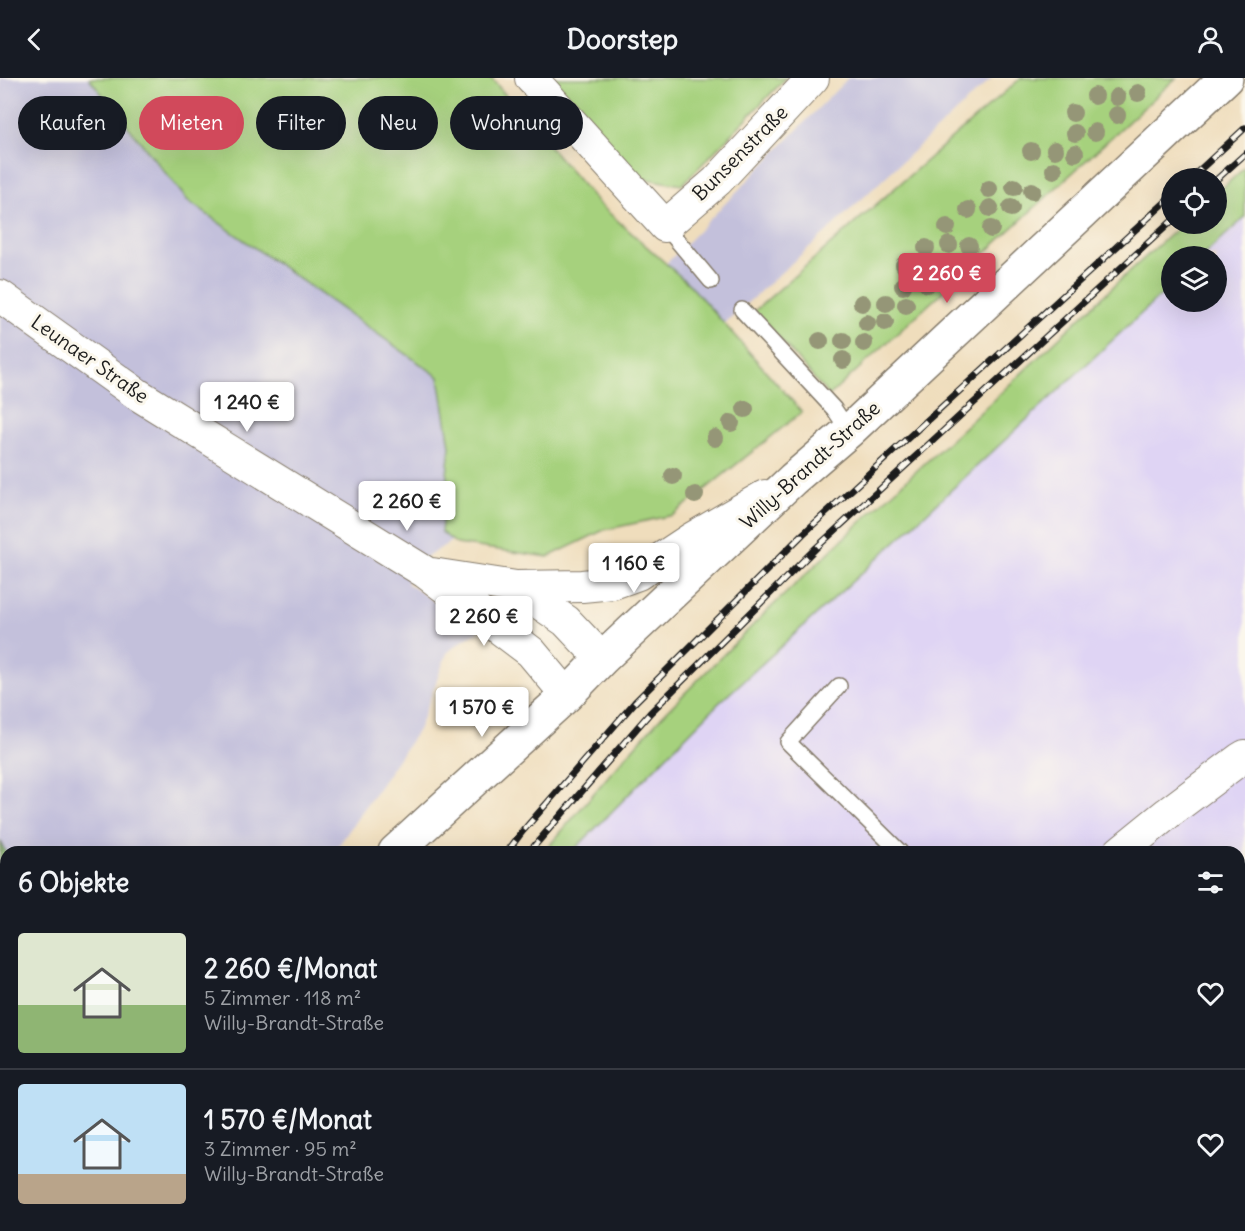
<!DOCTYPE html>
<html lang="de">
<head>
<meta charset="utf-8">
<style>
  :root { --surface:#171b24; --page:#20242c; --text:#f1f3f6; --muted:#9ea1a6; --line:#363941; --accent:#d1495b }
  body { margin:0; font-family:Delius,sans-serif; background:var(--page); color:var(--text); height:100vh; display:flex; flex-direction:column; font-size:22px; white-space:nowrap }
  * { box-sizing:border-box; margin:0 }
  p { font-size:20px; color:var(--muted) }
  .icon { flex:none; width:33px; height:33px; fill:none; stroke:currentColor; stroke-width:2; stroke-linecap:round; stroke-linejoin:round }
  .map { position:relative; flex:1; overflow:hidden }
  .panel { position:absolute; left:0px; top:768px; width:1245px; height:386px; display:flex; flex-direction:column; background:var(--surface); border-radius:18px 18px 0 0; box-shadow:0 6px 24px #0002 }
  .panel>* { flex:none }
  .hud { position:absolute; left:18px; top:18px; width:600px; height:54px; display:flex; gap:12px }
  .fabs { position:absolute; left:1161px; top:90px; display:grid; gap:12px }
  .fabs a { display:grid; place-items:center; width:66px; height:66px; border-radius:50%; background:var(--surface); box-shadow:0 6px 24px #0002; font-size:30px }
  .price { position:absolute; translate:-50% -51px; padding:0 14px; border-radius:6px; background:#fff; color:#222; font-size:20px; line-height:39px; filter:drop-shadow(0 2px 3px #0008) }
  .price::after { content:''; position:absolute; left:50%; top:36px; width:18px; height:14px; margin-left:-9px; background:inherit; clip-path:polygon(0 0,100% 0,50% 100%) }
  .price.current { background:var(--accent); color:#fff }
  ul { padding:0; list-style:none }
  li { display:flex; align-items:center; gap:18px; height:150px; padding:0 18px }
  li+li { border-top:2px solid var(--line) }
  li span { display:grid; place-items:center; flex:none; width:168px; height:120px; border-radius:6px; color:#555 }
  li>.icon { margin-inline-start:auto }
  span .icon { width:72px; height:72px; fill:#fffc; stroke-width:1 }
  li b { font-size:26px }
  h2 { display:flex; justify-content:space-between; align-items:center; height:72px; padding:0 18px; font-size:26px }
  .chip { padding:0 21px; border-radius:27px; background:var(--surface); box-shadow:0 6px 24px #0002; font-size:21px; line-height:54px }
  .chip.current { background:var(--accent); color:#fff }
  header { display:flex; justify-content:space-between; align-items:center; height:78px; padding:0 18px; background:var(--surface); font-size:27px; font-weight:700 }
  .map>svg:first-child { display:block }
</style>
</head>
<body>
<header><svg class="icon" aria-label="back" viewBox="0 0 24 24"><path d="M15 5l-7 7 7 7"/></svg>Doorstep<svg class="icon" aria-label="person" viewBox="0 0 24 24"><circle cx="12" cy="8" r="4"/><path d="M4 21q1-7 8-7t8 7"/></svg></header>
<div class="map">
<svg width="1245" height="1153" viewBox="0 0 1245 1153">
  <rect width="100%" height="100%" fill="#fbf7ec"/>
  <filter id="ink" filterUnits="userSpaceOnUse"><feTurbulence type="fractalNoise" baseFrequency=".0167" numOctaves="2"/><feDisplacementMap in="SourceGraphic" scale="12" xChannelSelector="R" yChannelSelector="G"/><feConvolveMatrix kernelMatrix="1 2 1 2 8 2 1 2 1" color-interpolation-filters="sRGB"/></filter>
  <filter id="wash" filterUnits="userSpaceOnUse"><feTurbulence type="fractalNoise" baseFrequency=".008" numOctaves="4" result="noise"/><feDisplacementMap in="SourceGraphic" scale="24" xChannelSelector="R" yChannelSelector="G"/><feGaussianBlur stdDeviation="1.35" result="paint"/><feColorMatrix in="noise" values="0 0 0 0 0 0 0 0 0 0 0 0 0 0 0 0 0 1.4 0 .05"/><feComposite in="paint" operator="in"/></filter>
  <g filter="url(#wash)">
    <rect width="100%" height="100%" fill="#efddbc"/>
    <path fill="#dfd4f4" d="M 1245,139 L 1245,1153 L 380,1153 L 374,1148 L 1239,1148 L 1239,774 L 572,774 L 718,626 L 866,491 L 1171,208 L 1172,224 L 1216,224 L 1216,178 L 1203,178 Z"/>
    <path fill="#c3c0db" d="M 0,0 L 316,0 L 576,278 L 848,0 L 992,0 L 824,156 L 558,395 L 414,487 L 407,505 L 479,554 L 463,562 L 447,575 L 418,652 L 337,770 L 333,774 L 6,774 L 6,1091 L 0,1097 Z
      M 62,1148 L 201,1148 L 197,1153 L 56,1153 Z"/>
    <path fill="#a6d17d" stroke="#61764c" stroke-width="1.5" d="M 89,0 L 491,0 L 599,126 L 690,207 L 802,334 L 673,437 L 604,452 L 548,479 L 457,466 L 441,454 L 450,368 L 439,299 L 188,123 Z
      M 542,0 L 786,0 L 682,107 L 633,99 Z
      M 1021,0 L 1176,0 L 829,318 L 760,238 L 752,235 Z
      M 1245,89 L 1245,139 L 1203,178 L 1172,178 L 1171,208 L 866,491 L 718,626 L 572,774 L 544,774 L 610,696 L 662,638 L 762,538 L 865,440 L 971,343 L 1121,201 L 1182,146 L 1216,146 L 1217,115 Z"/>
    <path fill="#84b36c" stroke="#506844" stroke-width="1.5" d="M 0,764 L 6,774 L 6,1076 L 0,1076 Z"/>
  </g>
  <g filter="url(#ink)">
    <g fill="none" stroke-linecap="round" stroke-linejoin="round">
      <defs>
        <path id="service" d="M 665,148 L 711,203
          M 742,232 L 834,331 L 849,353
          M 839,608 L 788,664 L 900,774
          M 0,1096 L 6,1098
          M 340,1148 L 351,1149 L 358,1153
          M 307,1153 L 331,1148"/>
        <path id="minor" d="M 531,0 L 665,148 L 717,103 L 813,0
          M 0,218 L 137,316 L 425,494 L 531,574 L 567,617
          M 432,496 L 516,509 L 582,508 L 613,505 L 638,496 L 691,461 L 765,418
          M 516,509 L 566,543 L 602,581
          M 1120,774 L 1168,735 L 1240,681 L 1245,678
          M 1239,971 L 1245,978
          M 737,1153 L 742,1148"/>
        <path id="secondary" d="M 395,774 L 567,617 L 602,581 L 793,401 L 849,353 L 1226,0
          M 0,1138 L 6,1133"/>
      </defs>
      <use href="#service" stroke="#867c6c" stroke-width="18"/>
      <use href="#minor" stroke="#867c6c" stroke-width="34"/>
      <use href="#secondary" stroke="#867c6c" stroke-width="36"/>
      <use href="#service" stroke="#fff" stroke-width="15"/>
      <use href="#minor" stroke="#fff" stroke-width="32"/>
      <use href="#secondary" stroke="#fff" stroke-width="33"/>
      <defs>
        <path id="rail" d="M 1191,100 L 1245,50
          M 1216,102 L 1245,76
          M 507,774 L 522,754 L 635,624 L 803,456 L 1172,118
          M 529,774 L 650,635 L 816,470 L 1172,143
          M 235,1153 L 239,1148
          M 256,1153 L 260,1148"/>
      </defs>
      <use href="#rail" stroke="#1c1c1c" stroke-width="7"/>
      <use href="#rail" stroke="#fbf7ec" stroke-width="4.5" stroke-dasharray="14" stroke-linecap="butt"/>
    </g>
    <g fill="#959677">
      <circle cx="1138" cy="15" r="9"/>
      <circle cx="1095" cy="18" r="9"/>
      <circle cx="1117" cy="19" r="9"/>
      <circle cx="1073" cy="35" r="9"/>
      <circle cx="1117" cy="37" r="9"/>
      <circle cx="1095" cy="54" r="9"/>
      <circle cx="1075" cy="55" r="9"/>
      <circle cx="1055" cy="72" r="9"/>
      <circle cx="1031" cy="73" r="9"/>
      <circle cx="1075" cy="75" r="9"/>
      <circle cx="1054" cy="92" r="9"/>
      <circle cx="1014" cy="109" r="9"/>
      <circle cx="989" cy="111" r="9"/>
      <circle cx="1032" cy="113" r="9"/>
      <circle cx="990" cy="130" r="9"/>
      <circle cx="1011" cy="130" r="9"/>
      <circle cx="968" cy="132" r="9"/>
      <circle cx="947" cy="149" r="9"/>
      <circle cx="991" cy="151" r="9"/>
      <circle cx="949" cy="167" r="9"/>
      <circle cx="969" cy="168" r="9"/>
      <circle cx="926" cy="170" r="9"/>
      <circle cx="904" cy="187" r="9"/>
      <circle cx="929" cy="188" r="9"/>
      <circle cx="949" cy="189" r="9"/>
      <circle cx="927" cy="206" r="9"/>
      <circle cx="903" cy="208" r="9"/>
      <circle cx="862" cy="225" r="9"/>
      <circle cx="886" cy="225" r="9"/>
      <circle cx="906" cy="227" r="9"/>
      <circle cx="885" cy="244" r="9"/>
      <circle cx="867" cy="245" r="9"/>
      <circle cx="820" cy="263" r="9"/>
      <circle cx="843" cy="263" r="9"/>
      <circle cx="864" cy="265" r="9"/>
      <circle cx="843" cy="282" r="9"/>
      <circle cx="745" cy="331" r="9"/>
      <circle cx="731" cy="345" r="9"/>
      <circle cx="715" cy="360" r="9"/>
      <circle cx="673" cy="398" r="9"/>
      <circle cx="695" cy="417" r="9"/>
    </g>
  </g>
  <g text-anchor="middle" stroke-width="6" stroke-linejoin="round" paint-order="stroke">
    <g font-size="20" fill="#1c1c1c" stroke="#fbf7ec">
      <text transform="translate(740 75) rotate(-45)" y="7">Bunsenstraße</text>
      <text transform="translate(90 281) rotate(35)" y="7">Leunaer Straße</text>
      <text transform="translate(810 387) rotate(-42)" y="7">Willy-Brandt-Straße</text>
    </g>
  </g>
</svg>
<div class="fabs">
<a><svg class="icon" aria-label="locate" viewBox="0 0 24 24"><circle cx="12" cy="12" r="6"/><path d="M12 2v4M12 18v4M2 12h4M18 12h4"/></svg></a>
<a><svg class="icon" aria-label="layers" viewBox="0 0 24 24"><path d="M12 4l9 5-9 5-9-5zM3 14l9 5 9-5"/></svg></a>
</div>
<b class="price current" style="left:947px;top:226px">2 260 €</b>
<b class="price" style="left:247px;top:355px">1 240 €</b>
<b class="price" style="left:407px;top:454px">2 260 €</b>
<b class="price" style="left:634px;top:516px">1 160 €</b>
<b class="price" style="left:484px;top:569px">2 260 €</b>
<b class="price" style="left:482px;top:660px">1 570 €</b>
<div class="hud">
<a class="chip">Kaufen</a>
<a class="chip current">Mieten</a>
<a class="chip">Filter</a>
<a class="chip">Neu</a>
<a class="chip">Wohnung</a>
</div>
<section class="panel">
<h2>6 Objekte<svg class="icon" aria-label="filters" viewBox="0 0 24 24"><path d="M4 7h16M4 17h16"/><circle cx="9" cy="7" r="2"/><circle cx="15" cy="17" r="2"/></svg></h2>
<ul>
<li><span style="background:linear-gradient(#dfe7d0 60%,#8fb573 0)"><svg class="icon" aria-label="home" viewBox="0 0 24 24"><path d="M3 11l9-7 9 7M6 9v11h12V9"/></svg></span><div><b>2 260 €/Monat</b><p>5 Zimmer · 118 m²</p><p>Willy-Brandt-Straße</p></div><svg class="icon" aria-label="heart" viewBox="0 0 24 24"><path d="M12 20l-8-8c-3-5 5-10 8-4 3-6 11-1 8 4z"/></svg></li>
<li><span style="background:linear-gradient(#bfe0f5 75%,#b9a48a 0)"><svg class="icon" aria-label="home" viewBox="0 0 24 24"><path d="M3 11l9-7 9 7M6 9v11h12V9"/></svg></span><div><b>1 570 €/Monat</b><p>3 Zimmer · 95 m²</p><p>Willy-Brandt-Straße</p></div><svg class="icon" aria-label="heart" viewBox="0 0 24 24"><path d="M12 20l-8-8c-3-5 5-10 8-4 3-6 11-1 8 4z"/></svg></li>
</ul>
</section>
</div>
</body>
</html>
